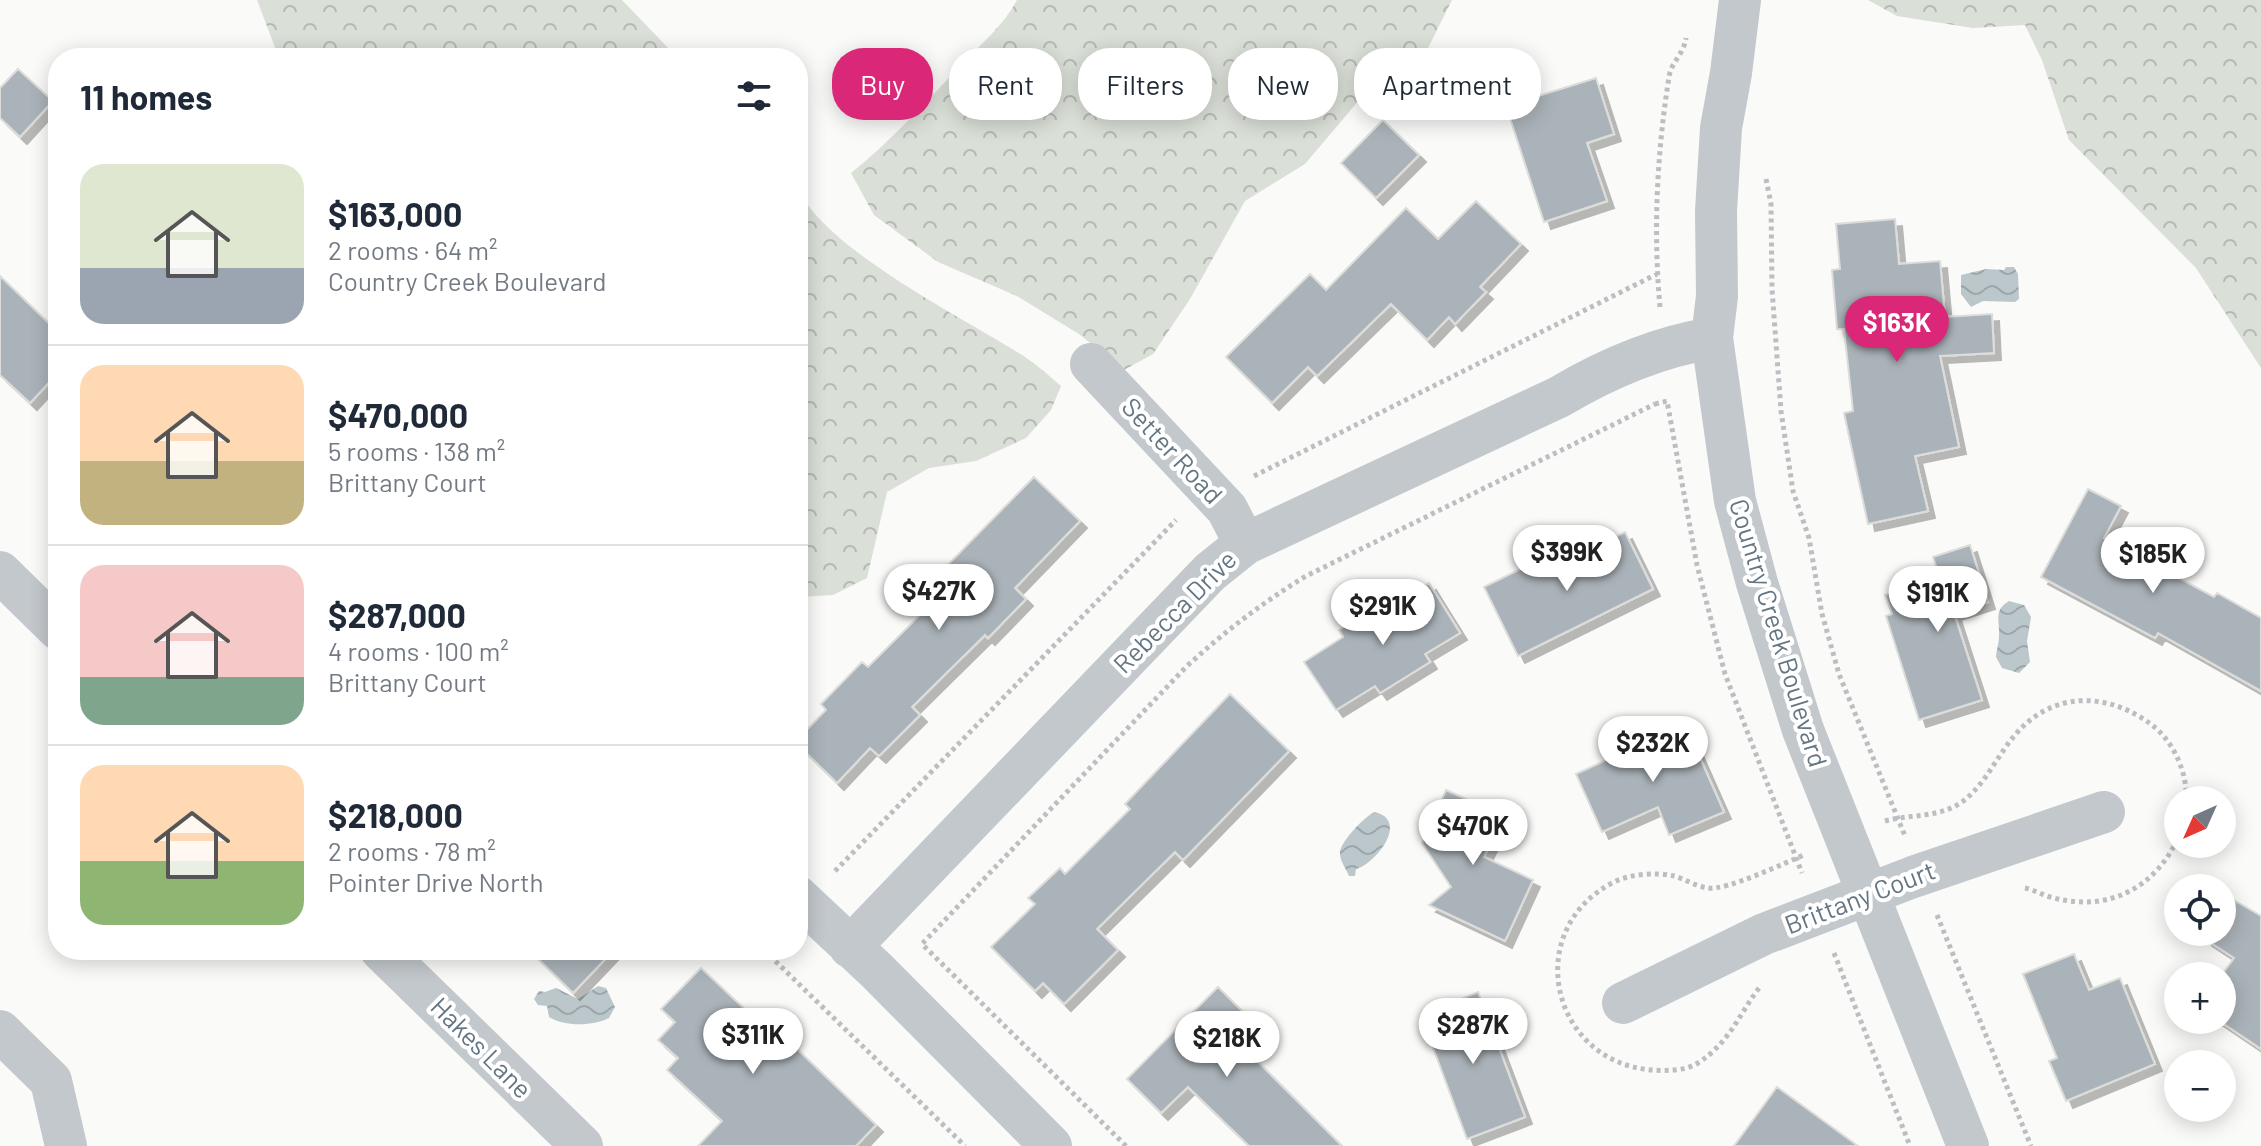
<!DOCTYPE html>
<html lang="en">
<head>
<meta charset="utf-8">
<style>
  :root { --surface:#fff; --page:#f6f6f7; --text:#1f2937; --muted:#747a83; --line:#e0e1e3; --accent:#db2777 }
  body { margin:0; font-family:Barlow,sans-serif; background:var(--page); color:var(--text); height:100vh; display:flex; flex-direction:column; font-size:30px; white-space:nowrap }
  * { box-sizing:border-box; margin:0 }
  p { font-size:26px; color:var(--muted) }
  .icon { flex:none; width:44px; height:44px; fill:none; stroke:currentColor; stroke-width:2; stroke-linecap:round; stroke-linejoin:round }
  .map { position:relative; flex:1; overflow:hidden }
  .panel { position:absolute; left:48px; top:48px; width:760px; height:912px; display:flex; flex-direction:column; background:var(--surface); border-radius:32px; box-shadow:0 4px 20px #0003 }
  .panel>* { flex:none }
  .top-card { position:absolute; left:832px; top:48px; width:760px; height:72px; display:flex; gap:16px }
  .needle { width:52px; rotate:225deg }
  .controls { position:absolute; left:2164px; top:786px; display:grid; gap:16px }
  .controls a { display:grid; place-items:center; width:72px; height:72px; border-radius:50%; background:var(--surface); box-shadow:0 4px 20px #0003; font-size:40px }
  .price { position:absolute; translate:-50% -68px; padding:0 18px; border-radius:28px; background:#fff; color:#222; font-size:26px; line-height:52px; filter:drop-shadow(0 2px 4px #0008) }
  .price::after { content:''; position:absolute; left:50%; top:48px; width:24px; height:18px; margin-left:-12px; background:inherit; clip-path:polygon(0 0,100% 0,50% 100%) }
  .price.on { background:var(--accent); color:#fff }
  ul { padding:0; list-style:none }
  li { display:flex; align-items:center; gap:24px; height:200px; padding:0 32px }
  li+li { border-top:2px solid var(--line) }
  li span { display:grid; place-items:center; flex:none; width:224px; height:160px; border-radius:24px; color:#555 }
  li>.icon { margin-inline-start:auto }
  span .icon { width:96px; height:96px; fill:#fffc; stroke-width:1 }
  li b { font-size:34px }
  h2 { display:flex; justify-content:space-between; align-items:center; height:96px; padding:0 32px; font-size:34px }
  .pill { padding:0 28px; border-radius:32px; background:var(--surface); box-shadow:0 4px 20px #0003; font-size:28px; line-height:72px }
  .pill.on { background:var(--accent); color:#fff }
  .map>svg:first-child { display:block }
</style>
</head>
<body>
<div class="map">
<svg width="2261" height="1146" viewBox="0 0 2261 1146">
  <defs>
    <pattern id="forest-crowns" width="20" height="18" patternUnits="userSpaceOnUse" patternTransform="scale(2)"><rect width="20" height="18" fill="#dadfd7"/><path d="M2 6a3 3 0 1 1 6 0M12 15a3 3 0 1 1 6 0" fill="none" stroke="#b4b9b4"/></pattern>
    <pattern id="water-waves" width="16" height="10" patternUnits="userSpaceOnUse" patternTransform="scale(2)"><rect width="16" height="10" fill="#bbc7cb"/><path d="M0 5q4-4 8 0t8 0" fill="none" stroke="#9ca6aa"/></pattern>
    <filter id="shadow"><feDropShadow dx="7" dy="7" stdDeviation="0" flood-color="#0004"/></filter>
  </defs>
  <rect width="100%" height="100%" fill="#fafaf8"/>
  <path fill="url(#forest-crowns)" d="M 257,0 L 622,0 L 671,51 L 686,58 L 279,58 Z
    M 1017,0 L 1452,0 L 1423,58 L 1371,86 L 1305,164 L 1245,201 L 1190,299 L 1153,354 L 1124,370 L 1079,334 L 1017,296 L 938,262 L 874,215 L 851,173 C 891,141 925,103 961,65 C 980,45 1004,25 1017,0 Z
    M 1868,0 L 2261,0 L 2261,368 L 2196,268 L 2069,140 L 2042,60 L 2025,25 L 1973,28 L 1897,16 Z
    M 798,188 C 823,248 965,319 1022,355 C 1036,364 1048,375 1061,386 L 1051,410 L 1026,438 L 976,461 L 929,468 L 887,492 L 867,578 L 833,595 L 798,597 Z"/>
  <path fill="url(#water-waves)" d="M 2006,267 L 2014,267 L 2018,274 L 2019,299 L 2015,302 L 1983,301 L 1971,307 L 1961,294 L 1961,275 L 1986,269 L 2004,270 Z
    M 2009,601 L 2024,605 L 2031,617 L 2027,641 L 2030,662 L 2019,673 L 2002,668 L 1996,657 C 1996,650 1999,644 1999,637 C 2000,621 1993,610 2009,601 Z
    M 1375,812 C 1410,821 1375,864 1356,869 L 1355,876 L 1349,876 C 1347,870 1339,860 1340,852 C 1341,841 1366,815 1375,812 Z
    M 598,986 L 606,988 L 615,1007 L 609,1018 C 593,1026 565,1027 549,1017 L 547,1006 L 538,1005 L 534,999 L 539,991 L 545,992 L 556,988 L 578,999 Z"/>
  <path fill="#aab3b9" stroke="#dcdcda" stroke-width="2" filter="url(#shadow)" d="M 18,69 L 53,101 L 20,137 L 0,118 L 0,88 Z
    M 1596,78 L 1614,134 L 1587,143 L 1607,201 L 1544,222 L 1506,106 Z
    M 1383,120 L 1419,155 L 1376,198 L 1341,163 Z
    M 1476,201 L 1521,244 L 1480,287 L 1486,292 L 1455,324 L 1449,317 L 1427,340 L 1391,304 L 1317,376 L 1308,367 L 1272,403 L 1226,357 L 1310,274 L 1326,290 L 1406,208 L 1438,239 Z
    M 1895,219 L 1899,264 L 1940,261 L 1945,317 L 1992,314 L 1994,353 L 1940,356 L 1959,447 L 1915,456 L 1928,511 L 1868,524 L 1844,413 L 1853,411 L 1844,329 L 1837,329 L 1832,270 L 1840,269 L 1836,224 Z
    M 0,276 L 58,332 L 58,373 L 30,403 L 0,375 Z
    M 1034,477 L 1080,521 L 1015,588 L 1026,599 L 988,638 L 985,635 L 912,707 L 920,715 L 879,756 L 870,748 L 837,783 L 798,745 L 798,739 L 826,710 L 821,704 L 862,662 L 868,667 L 942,593 L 931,582 Z
    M 2088,489 L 2121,506 L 2104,538 L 2214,597 L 2217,593 L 2261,618 L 2261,691 L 2158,633 L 2155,638 L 2041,577 Z
    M 1625,532 L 1653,589 L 1518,656 L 1484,587 L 1539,560 L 1545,572 Z
    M 1970,545 L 1988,602 L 1954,613 L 1982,700 L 1919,720 L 1886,616 L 1892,614 L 1885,595 L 1940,578 L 1933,557 Z
    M 1429,583 L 1460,633 L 1425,654 L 1430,662 L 1380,693 L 1375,686 L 1336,710 L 1304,662 L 1343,637 L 1339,630 L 1388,599 L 1393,606 Z
    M 1230,694 L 1289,751 L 1183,860 L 1175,852 L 1097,929 L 1118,950 L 1064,1004 L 1043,983 L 1035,991 L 991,947 L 1035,904 L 1028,898 L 1060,868 L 1065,874 L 1130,809 L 1125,804 Z
    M 1685,724 L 1724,812 L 1669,835 L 1658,807 L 1602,832 L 1576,774 Z
    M 1446,790 L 1503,816 L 1484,857 L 1533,880 L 1505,941 L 1429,905 L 1451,887 L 1422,843 Z
    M 2232,899 L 2261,916 L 2261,1049 L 2218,1020 L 2222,1020 L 2221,976 L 2234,958 L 2205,939 L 2209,932 L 2222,932 L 2222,913 Z
    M 529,950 L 614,950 L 573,993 Z
    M 2074,954 L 2089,990 L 2120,978 L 2155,1064 L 2066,1101 L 2049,1061 L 2057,1058 L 2023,974 Z
    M 701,968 L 767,1030 L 772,1025 L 876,1125 L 856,1146 L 698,1146 L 722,1121 L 667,1070 L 678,1058 L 658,1040 L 675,1022 L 661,1009 Z
    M 1218,987 L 1254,1023 L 1237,1041 L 1342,1146 L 1249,1146 L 1188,1087 L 1161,1113 L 1127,1079 Z
    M 1478,992 L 1525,1117 L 1467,1139 L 1421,1015 Z
    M 1777,1087 L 1858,1146 L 1734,1146 Z"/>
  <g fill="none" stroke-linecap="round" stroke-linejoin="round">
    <path stroke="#bbbfc2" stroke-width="5" stroke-dasharray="4 4" stroke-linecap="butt" d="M 1766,179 L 1771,204 L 1772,289 L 1781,411 L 1793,491 L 1809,538 L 1822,614 L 1839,674 L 1905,836
      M 1660,307 C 1653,231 1657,152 1669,77 C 1671,62 1684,54 1686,38
      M 1655,404 L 1667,401 L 1697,565 L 1725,674 L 1802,873
      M 1254,476 L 1657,274
      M 1885,821 C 1911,814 1939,818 1962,802 C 1985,785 1997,756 2015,735 C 2052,691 2107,691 2152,725 C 2173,741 2188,773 2186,800
      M 835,871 L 1176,520
      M 2025,888 C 2035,890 2044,896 2054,898 C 2109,912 2155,888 2178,838
      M 1937,915 L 2031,1146
      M 764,950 L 965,1146
      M 1834,953 L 1910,1146
      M 1759,988 C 1738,1016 1730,1042 1698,1063 C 1685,1071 1666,1071 1651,1070 C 1550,1061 1521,929 1614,882 C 1630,874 1656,872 1674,876 C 1685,879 1697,887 1708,888 C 1726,891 1787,862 1806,854
      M 1126,1146 L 922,944 L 1186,667 C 1224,632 1262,603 1306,576 L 1655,404"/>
    <path stroke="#c3c8cc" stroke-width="42" d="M 1740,0 L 1731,73 L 1721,128 L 1716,211 L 1717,296 L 1712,338 L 1735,501 L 1757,583 L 1803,730 L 1968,1146
      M 1091,364 L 1227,509 L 1245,544
      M 0,572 L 58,629
      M 798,897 L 877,971 L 1051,1146
      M 850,947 L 1210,572 L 1245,544 L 1559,397 C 1606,369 1658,347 1712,338
      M 381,950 L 582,1146
      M 1623,1003 L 1764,934 L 1913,877 L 2104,812
      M 0,1031 L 51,1081 L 66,1146"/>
  </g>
  <g text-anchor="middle" stroke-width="8" stroke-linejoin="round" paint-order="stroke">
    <g font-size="26" fill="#657683" stroke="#fff">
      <text transform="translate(1172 451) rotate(47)" y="9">Setter Road</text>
      <text transform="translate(1175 612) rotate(-45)" y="9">Rebecca Drive</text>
      <text transform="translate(1778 633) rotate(73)" y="9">Country Creek Boulevard</text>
      <text transform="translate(1860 898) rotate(-21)" y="9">Brittany Court</text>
      <text transform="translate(481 1048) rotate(45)" y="9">Hakes Lane</text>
    </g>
  </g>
</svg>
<div class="controls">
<a><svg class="needle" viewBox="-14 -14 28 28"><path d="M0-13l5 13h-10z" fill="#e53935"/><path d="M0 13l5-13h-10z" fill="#747a83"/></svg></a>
<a><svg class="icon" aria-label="locate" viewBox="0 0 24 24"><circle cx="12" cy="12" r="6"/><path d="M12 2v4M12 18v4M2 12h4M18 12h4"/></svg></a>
<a>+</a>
<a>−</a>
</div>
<b class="price on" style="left:1897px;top:364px">$163K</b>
<b class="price" style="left:1567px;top:593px">$399K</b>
<b class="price" style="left:2153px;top:595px">$185K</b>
<b class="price" style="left:939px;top:632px">$427K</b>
<b class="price" style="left:1938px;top:634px">$191K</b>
<b class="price" style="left:1383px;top:647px">$291K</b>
<b class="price" style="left:1653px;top:784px">$232K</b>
<b class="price" style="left:1473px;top:867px">$470K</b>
<b class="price" style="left:1473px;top:1066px">$287K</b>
<b class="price" style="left:753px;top:1076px">$311K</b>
<b class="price" style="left:1227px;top:1079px">$218K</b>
<div class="top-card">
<a class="pill on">Buy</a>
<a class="pill">Rent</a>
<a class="pill">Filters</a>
<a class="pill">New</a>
<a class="pill">Apartment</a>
</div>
<section class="panel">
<h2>11 homes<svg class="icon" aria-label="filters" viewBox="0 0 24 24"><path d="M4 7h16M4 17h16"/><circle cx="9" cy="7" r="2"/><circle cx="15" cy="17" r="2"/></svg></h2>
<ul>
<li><span style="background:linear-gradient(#dfe7d0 65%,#9aa5b1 0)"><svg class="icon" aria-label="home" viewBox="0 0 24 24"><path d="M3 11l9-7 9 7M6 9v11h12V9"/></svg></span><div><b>$163,000</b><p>2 rooms · 64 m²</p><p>Country Creek Boulevard</p></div></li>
<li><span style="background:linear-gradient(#ffd9b3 60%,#c2b280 0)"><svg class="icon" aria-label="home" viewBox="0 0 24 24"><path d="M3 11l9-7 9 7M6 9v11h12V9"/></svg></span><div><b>$470,000</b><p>5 rooms · 138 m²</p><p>Brittany Court</p></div></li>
<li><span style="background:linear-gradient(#f6c9c9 70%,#7fa58c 0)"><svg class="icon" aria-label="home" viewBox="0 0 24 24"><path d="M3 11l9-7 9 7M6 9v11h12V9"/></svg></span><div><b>$287,000</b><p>4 rooms · 100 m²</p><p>Brittany Court</p></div></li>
<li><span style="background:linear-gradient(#ffd9b3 60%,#8fb573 0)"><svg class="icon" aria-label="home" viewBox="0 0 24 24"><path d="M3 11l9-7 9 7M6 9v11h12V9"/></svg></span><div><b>$218,000</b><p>2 rooms · 78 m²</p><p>Pointer Drive North</p></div></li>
</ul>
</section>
</div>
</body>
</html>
